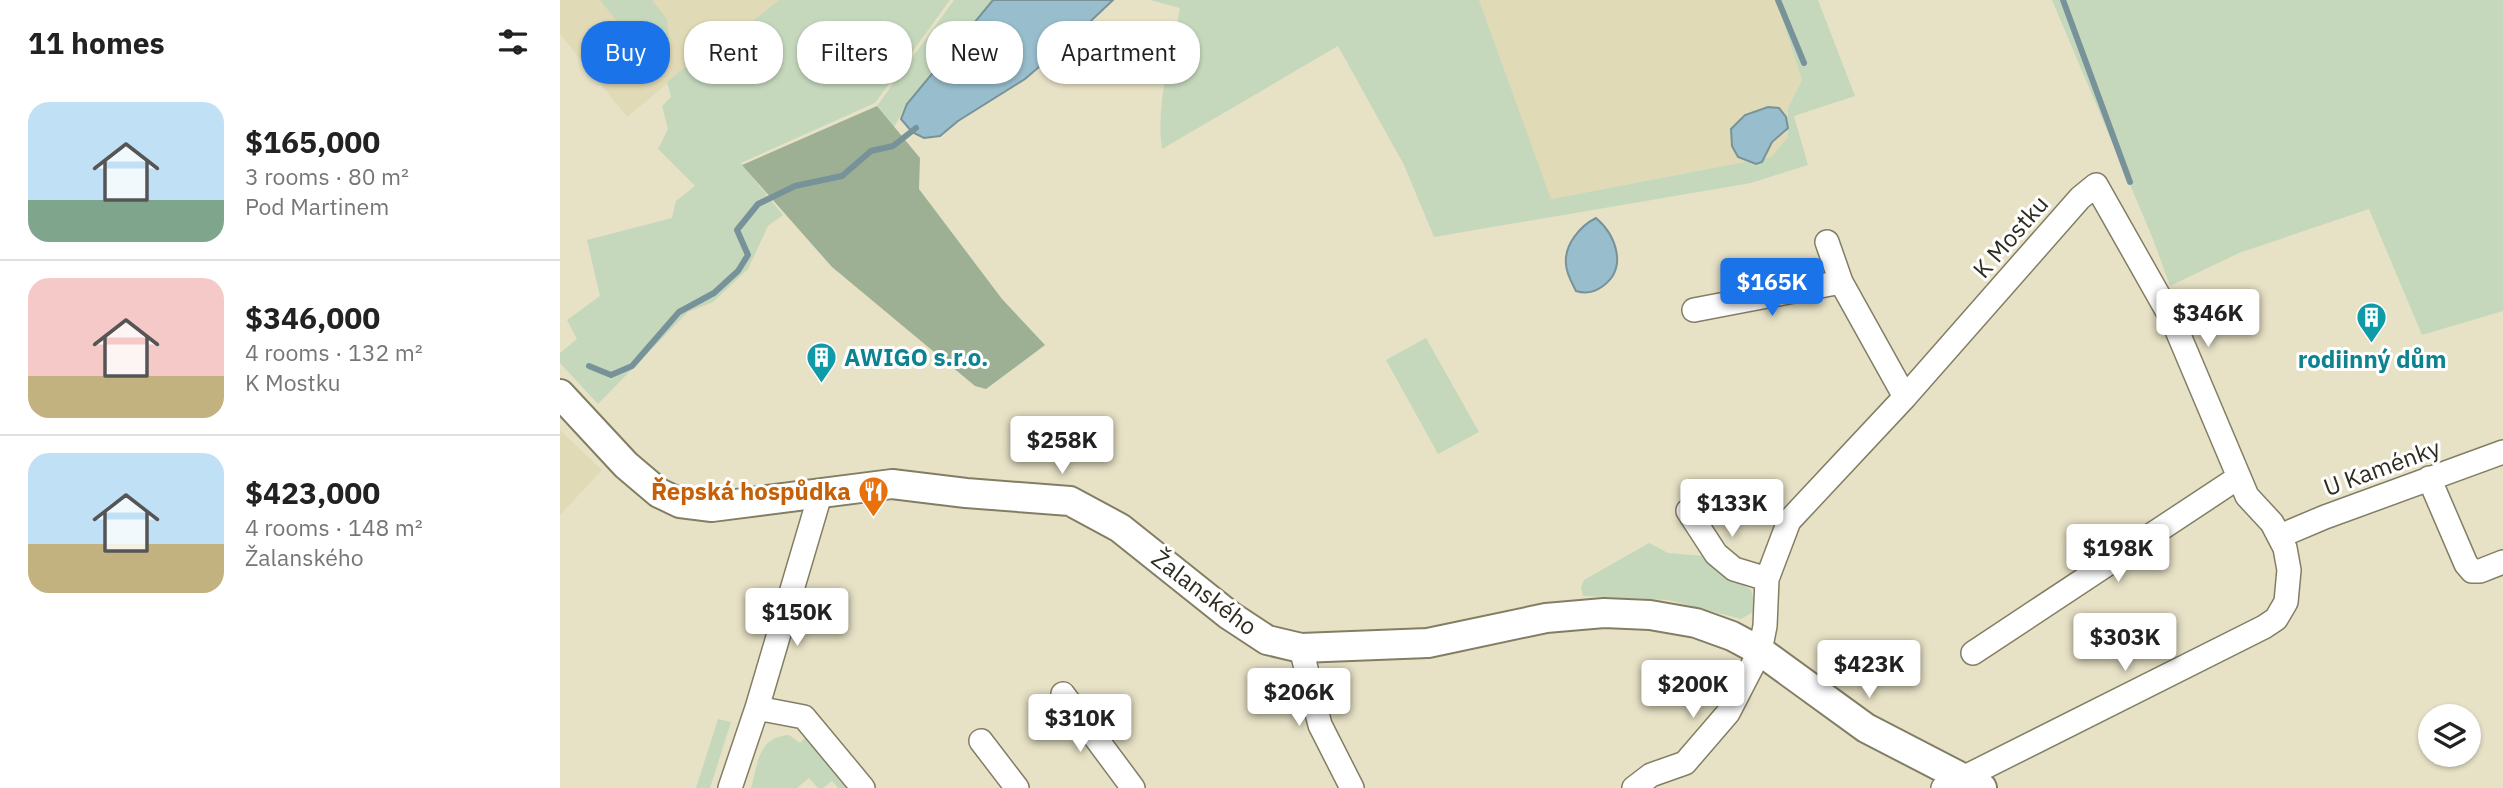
<!DOCTYPE html>
<html lang="en">
<head>
<meta charset="utf-8">
<style>
  :root { --surface:#fff; --page:#f6f6f6; --text:#222; --muted:#767676; --line:#e0e0e0; --accent:#1a73e8 }
  body { margin:0; font-family:"IBM Plex Sans",sans-serif; background:var(--page); color:var(--text); height:100vh; display:flex; flex-direction:column; font-size:26px; white-space:nowrap }
  * { box-sizing:border-box; margin:0 }
  p { font-size:23px; color:var(--muted) }
  .icon { flex:none; width:38px; height:38px; fill:none; stroke:currentColor; stroke-width:2; stroke-linecap:round; stroke-linejoin:round }
  .map { position:relative; flex:1; overflow:hidden }
  .side { display:flex; flex-direction:column; background:var(--surface); width:560px }
  .side>* { flex:none }
  .top-card { position:absolute; left:21px; top:21px; width:665px; height:63px; display:flex; gap:14px }
  .buttons { position:absolute; left:1858px; top:704px; display:grid; gap:14px }
  .buttons a { display:grid; place-items:center; width:63px; height:63px; border-radius:50%; background:var(--surface); box-shadow:0 2px 5px #0004; font-size:35px }
  .price { position:absolute; translate:-50% -60px; padding:0 16px; border-radius:7px; background:#fff; color:#222; font-size:23px; line-height:46px; filter:drop-shadow(0 2px 4px #0008) }
  .price::after { content:''; position:absolute; left:50%; top:42px; width:21px; height:16px; margin-left:-10px; background:inherit; clip-path:polygon(0 0,100% 0,50% 100%) }
  .price.on { background:var(--accent); color:#fff }
  ul { padding:0; list-style:none }
  li { display:flex; align-items:center; gap:21px; height:175px; padding:0 28px }
  li+li { border-top:2px solid var(--line) }
  li span { display:grid; place-items:center; flex:none; width:196px; height:140px; border-radius:21px; color:#555 }
  li>.icon { margin-inline-start:auto }
  span .icon { width:84px; height:84px; fill:#fffc; stroke-width:1 }
  li b { font-size:30px }
  h2 { display:flex; justify-content:space-between; align-items:center; height:84px; padding:0 28px; font-size:30px }
  .pill { padding:0 24px; border-radius:28px; background:var(--surface); box-shadow:0 2px 5px #0004; font-size:24px; line-height:63px }
  .pill.on { background:var(--accent); color:#fff }
  main { display:flex; flex:1; min-height:0 }
  .map>svg:first-child { display:block }
</style>
</head>
<body>
<main>
<section class="side">
<h2>11 homes<svg class="icon" aria-label="filters" viewBox="0 0 24 24"><path d="M4 7h16M4 17h16"/><circle cx="9" cy="7" r="2"/><circle cx="15" cy="17" r="2"/></svg></h2>
<ul>
<li><span style="background:linear-gradient(#bfe0f5 70%,#7fa58c 0)"><svg class="icon" aria-label="home" viewBox="0 0 24 24"><path d="M3 11l9-7 9 7M6 9v11h12V9"/></svg></span><div><b>$165,000</b><p>3 rooms · 80 m²</p><p>Pod Martinem</p></div></li>
<li><span style="background:linear-gradient(#f6c9c9 70%,#c2b280 0)"><svg class="icon" aria-label="home" viewBox="0 0 24 24"><path d="M3 11l9-7 9 7M6 9v11h12V9"/></svg></span><div><b>$346,000</b><p>4 rooms · 132 m²</p><p>K Mostku</p></div></li>
<li><span style="background:linear-gradient(#bfe0f5 65%,#c2b280 0)"><svg class="icon" aria-label="home" viewBox="0 0 24 24"><path d="M3 11l9-7 9 7M6 9v11h12V9"/></svg></span><div><b>$423,000</b><p>4 rooms · 148 m²</p><p>Žalanského</p></div></li>
</ul>
</section>
<div class="map">
<svg width="1943" height="788" viewBox="0 0 1943 788">
  <rect width="100%" height="100%" fill="#e7e2c6"/>
  <path fill="#e1dab6" d="M 0,0 L 219,0 L 160,47 L 156,43 L 67,117 L 0,34 Z
    M 919,0 L 1216,0 L 1242,80 L 1228,108 L 1228,137 L 1211,157 L 990,199 Z
    M 0,430 L 42,470 L 0,515 Z"/>
  <path fill="#c5d8bc" d="M 40,0 L 92,0 L 107,19 L 110,46 L 93,67 Z
    M 219,0 L 390,0 L 315,103 L 181,163 L 223,215 L 208,226 L 188,269 L 153,302 L 128,312 L 38,404 L 0,363 L 0,353 L 17,339 L 7,320 L 40,296 L 27,240 L 112,218 L 116,201 L 135,186 L 98,149 L 108,129 L 102,106 L 111,97 L 107,82 L 156,42 L 160,47 Z
    M 394,0 L 433,0 L 347,104 L 334,127 L 317,106 Z
    M 590,0 L 919,0 L 991,199 L 1211,157 L 1228,137 L 1228,108 L 1242,80 L 1216,0 L 1258,0 L 1295,96 L 1234,116 L 1248,165 L 1191,183 L 874,237 L 844,165 L 778,46 L 602,149 C 595,103 612,54 620,8 Z
    M 1492,0 L 1943,0 L 1943,311 L 1862,335 L 1809,209 L 1679,253 L 1610,286 L 1593,239 Z
    M 866,338 L 919,432 L 878,454 L 826,360 Z
    M 1089,543 L 1108,553 L 1146,556 L 1165,573 L 1191,590 L 1195,603 L 1193,612 L 1181,619 L 1108,600 L 1023,596 L 1021,587 L 1024,580 Z
    M 158,719 L 171,722 L 150,788 L 136,788 Z
    M 229,735 L 240,743 L 246,737 L 289,788 L 278,788 L 272,781 L 263,788 L 258,788 L 249,778 L 237,788 L 191,788 C 198,763 198,737 229,735 Z"/>
  <path fill="#9db094" d="M 317,106 L 360,158 L 359,189 L 442,299 L 485,345 L 426,389 L 415,386 L 272,267 L 182,165 Z"/>
  <path fill="#98bdcc" stroke="#789299" stroke-width="2" d="M 433,0 L 553,0 L 516,35 L 465,79 L 398,121 L 380,136 L 364,138 L 352,132 L 341,119 L 347,104 Z
    M 1208,107 L 1219,108 L 1226,117 L 1228,128 L 1212,142 L 1202,162 L 1196,164 L 1178,157 L 1172,146 L 1171,129 L 1185,115 Z
    M 1036,218 C 1056,235 1068,268 1043,286 C 1035,292 1025,294 1016,291 C 1012,283 1006,273 1006,264 C 1004,245 1020,226 1036,218 Z"/>
  <g fill="none" stroke-linecap="round" stroke-linejoin="round">
    <path stroke="#789299" stroke-width="6" d="M 1218,0 L 1244,63
      M 1503,0 L 1570,182
      M 29,366 L 51,375 L 72,366 L 119,312 L 154,293 L 178,271 L 188,255 L 177,230 L 198,204 L 235,186 L 282,176 L 311,151 L 333,146 L 356,128"/>
    <defs>
      <path id="minor" d="M 1267,242 L 1281,282 L 1345,397
        M 1134,310 L 1281,282
        M 1869,478 L 1906,564 L 1912,571 L 1920,571 L 1943,562
        M 1128,511 L 1156,554 L 1174,569 L 1207,579
        M 1720,536 L 1765,517 L 1943,452
        M 741,648 L 760,725 L 792,788
        M 1413,653 L 1679,477
        M 503,694 L 573,788
        M 197,708 L 244,717 L 303,788
        M 421,741 L 457,788
        M 170,788 L 197,708 L 260,495
        M 1074,788 L 1091,775 L 1125,763 L 1168,713 L 1200,651 L 1205,626 L 1207,579 L 1229,521 L 1345,397 L 1520,198 L 1536,185 L 1613,321 L 1687,496 L 1712,523 L 1725,548 L 1729,570 L 1726,602 L 1716,619 L 1704,627 L 1383,788"/>
      <path id="tertiary" d="M 0,394 L 66,465 L 99,493 L 120,503 L 152,507 L 332,484 L 406,493 L 510,501 L 560,528 L 669,615 L 707,640 L 741,648 L 868,643 L 986,618 L 1044,613 L 1090,615 L 1136,623 L 1172,636 L 1200,651 L 1306,728 L 1422,788"/>
    </defs>
    <use href="#minor" stroke="#827e64" stroke-width="26"/>
    <use href="#tertiary" stroke="#827e64" stroke-width="32"/>
    <use href="#minor" stroke="#fff" stroke-width="23"/>
    <use href="#tertiary" stroke="#fff" stroke-width="28"/>
  </g>
  <defs>
    <symbol id="building-pin" viewBox="-11 -11 22 30"><path d="M0 17L-7.5 6A9.5 9.5 0 1 1 7.5 6Z" fill="#0f9aa8" stroke="#fff"/><path d="M-4-6H4V6H1V3H-1V6H-4ZM-2.5-4.3h1.7v1.8h-1.7ZM.8-4.3h1.7v1.8H.8ZM-2.5-1h1.7V.8h-1.7ZM.8-1h1.7V.8H.8Z" fill="#fff"/></symbol>
    <symbol id="restaurant-pin" viewBox="-11 -11 22 30"><path d="M0 17L-7.5 6A9.5 9.5 0 1 1 7.5 6Z" fill="#e8710a" stroke="#fff"/><path d="M-5-6h1v4h1v-4h1v4h1v-4h1v5L-1.5 .5V6h-2V.5L-5-1ZM5-6V6H3V1.5H1.5Q1.5-4 5-6Z" fill="#fff"/></symbol>
  </defs>
  <g fill-rule="evenodd">
    <use href="#building-pin" x="1794" y="300" width="35" height="47"/>
    <use href="#building-pin" x="244" y="340" width="35" height="47"/>
    <use href="#restaurant-pin" x="296" y="474" width="35" height="47"/>
  </g>
  <g text-anchor="middle" stroke-width="6" stroke-linejoin="round" paint-order="stroke">
    <g font-size="24" fill="#2e2c21" stroke="#fff">
      <text transform="translate(1451 237) rotate(-49)" y="8">K Mostku</text>
      <text transform="translate(1822 468) rotate(-20)" y="8">U Kaménky</text>
      <text transform="translate(644 593) rotate(37)" y="8">Žalanského</text>
    </g>
    <g font-size="24" font-weight="bold" fill="#0d838f" stroke="#fff" text-anchor="start">
      <text x="284" y="366">AWIGO s.r.o.</text>
      <text x="1812" y="368" text-anchor="middle">rodiinný dům</text>
    </g>
    <g font-size="24" font-weight="bold" fill="#c56008" stroke="#fff" text-anchor="end">
      <text x="291" y="500">Řepská hospůdka</text>
    </g>
  </g>
</svg>
<div class="buttons">
<a><svg class="icon" aria-label="layers" viewBox="0 0 24 24"><path d="M12 4l9 5-9 5-9-5zM3 14l9 5 9-5"/></svg></a>
</div>
<b class="price on" style="left:1212px;top:318px">$165K</b>
<b class="price" style="left:1648px;top:349px">$346K</b>
<b class="price" style="left:502px;top:476px">$258K</b>
<b class="price" style="left:1172px;top:539px">$133K</b>
<b class="price" style="left:1558px;top:584px">$198K</b>
<b class="price" style="left:237px;top:648px">$150K</b>
<b class="price" style="left:1565px;top:673px">$303K</b>
<b class="price" style="left:1309px;top:700px">$423K</b>
<b class="price" style="left:1133px;top:720px">$200K</b>
<b class="price" style="left:739px;top:728px">$206K</b>
<b class="price" style="left:520px;top:754px">$310K</b>
<div class="top-card">
<a class="pill on">Buy</a>
<a class="pill">Rent</a>
<a class="pill">Filters</a>
<a class="pill">New</a>
<a class="pill">Apartment</a>
</div>
</div>
</main>
</body>
</html>
